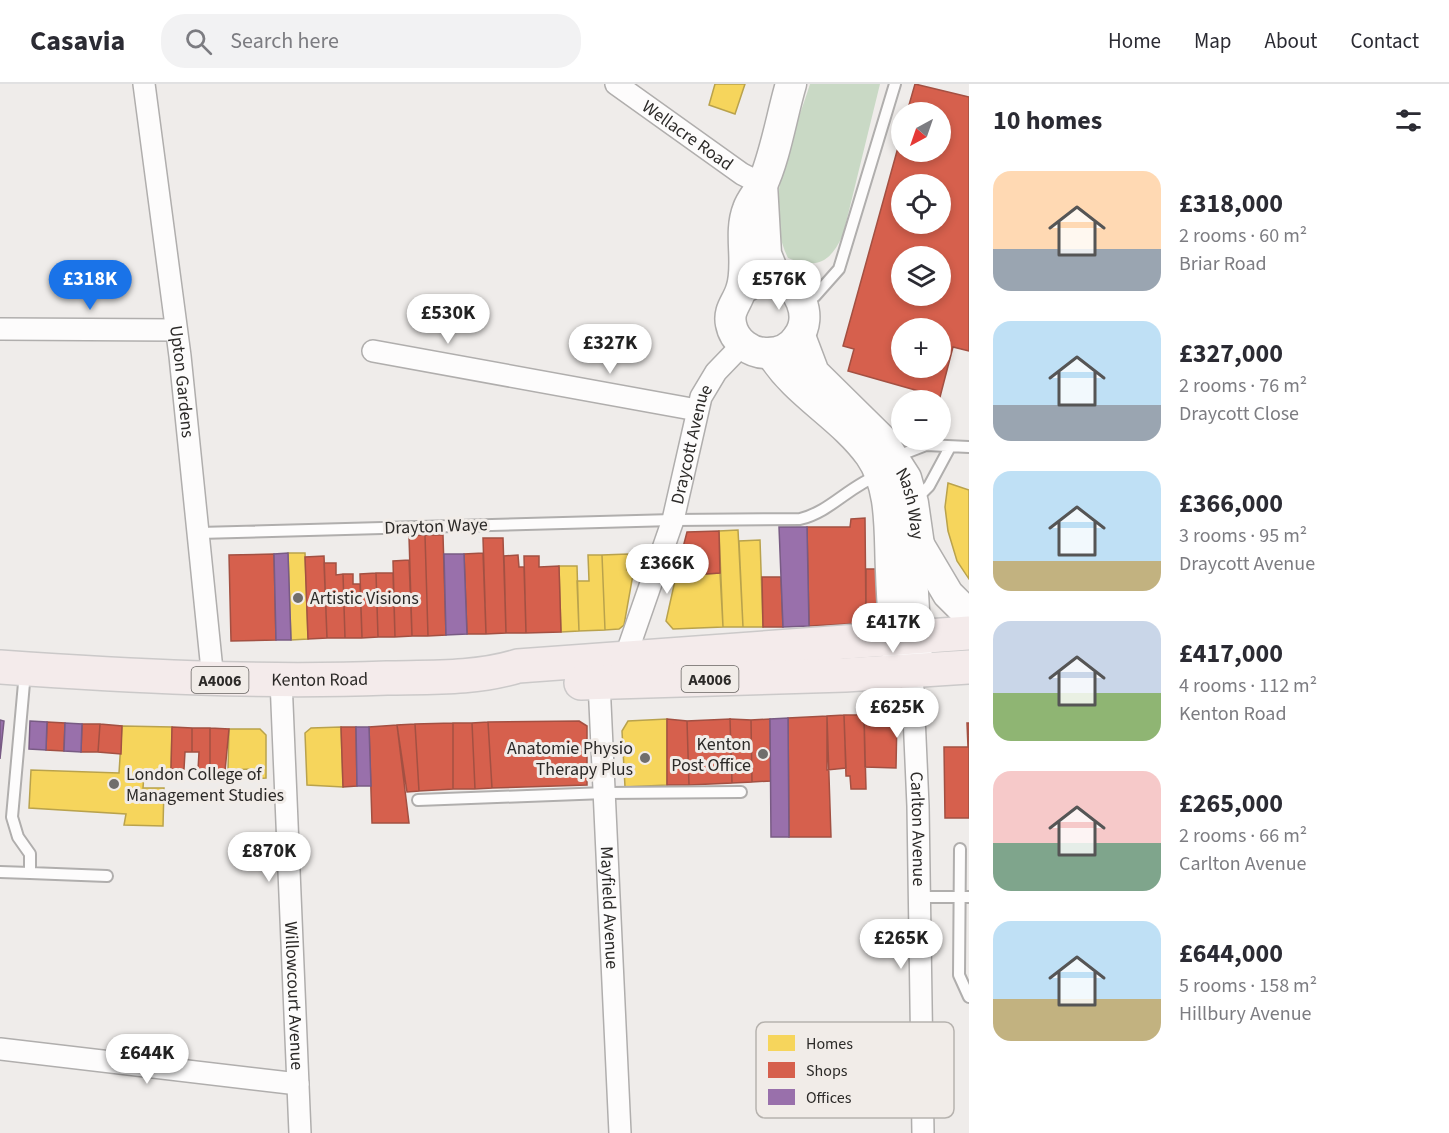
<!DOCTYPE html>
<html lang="en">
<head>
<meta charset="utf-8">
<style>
  :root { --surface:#fff; --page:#f2f2f3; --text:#2b2b33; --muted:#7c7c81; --line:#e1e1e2; --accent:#1a73e8 }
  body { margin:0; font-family:"Source Sans 3",sans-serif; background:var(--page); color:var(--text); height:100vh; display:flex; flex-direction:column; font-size:22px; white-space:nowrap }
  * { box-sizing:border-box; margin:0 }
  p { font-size:20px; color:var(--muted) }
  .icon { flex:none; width:33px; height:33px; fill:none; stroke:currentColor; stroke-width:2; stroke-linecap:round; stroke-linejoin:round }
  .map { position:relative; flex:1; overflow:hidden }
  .sheet { display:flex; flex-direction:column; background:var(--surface); width:480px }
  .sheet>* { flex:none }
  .needle { width:39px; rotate:220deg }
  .fabs { position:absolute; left:891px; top:18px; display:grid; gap:12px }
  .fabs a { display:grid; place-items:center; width:60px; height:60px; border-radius:50%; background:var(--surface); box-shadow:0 3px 9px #0003; font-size:30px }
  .price { position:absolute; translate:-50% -51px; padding:0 14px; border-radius:21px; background:#fff; color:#222; font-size:20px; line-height:39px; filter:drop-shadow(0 2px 3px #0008) }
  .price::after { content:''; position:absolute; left:50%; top:36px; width:18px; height:14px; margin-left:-9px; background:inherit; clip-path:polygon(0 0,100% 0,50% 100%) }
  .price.current { background:var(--accent); color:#fff }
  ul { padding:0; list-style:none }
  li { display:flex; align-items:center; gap:18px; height:150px; padding:0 24px }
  li span { display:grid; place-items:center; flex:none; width:168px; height:120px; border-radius:18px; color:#555 }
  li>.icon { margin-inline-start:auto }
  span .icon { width:72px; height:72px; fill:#fffc; stroke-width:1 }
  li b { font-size:26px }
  h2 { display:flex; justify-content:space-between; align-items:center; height:72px; padding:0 24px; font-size:26px }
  header { display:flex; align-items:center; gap:36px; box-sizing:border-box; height:84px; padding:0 30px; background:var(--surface); border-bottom:2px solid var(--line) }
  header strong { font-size:28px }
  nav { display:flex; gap:33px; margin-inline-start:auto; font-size:21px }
  .search { width:420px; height:54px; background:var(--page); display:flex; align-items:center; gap:15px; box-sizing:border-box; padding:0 21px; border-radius:24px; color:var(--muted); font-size:22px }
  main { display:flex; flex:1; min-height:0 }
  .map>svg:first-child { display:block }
</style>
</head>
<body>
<header>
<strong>Casavia</strong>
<div class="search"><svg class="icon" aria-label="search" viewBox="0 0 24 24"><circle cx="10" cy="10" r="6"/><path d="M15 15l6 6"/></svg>Search here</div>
<nav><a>Home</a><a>Map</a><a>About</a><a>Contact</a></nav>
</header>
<main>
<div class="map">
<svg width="969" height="1049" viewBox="0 0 969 1049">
  <rect width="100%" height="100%" fill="#efecea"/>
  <path fill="#c9d9c5" d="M 810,0 L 880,0 L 843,151 C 830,178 818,186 788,174 C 761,118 793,55 810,0 Z"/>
  <path fill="#f6d55c" stroke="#b9a24c" stroke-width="1.5" d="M 715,0 L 745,0 L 735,30 L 709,21 Z
    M 948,399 L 969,406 L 969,495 L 957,477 L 948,447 L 945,423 Z
    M 738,446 L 743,543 L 723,543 L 719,447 Z
    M 760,456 L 763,543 L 743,543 L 739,457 Z
    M 288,469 L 305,469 L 308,555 L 291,556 Z
    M 628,470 L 627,486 L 634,485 L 624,541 L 619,545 L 605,546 L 602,471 Z
    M 588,471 L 602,471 L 605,546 L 579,547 L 577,497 L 589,497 Z
    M 559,482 L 577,482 L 579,547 L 561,548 Z
    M 720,489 L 723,543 L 673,545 L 666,537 L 676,492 Z
    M 667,635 L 667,701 L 625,703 L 622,647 L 628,637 Z
    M 122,642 L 172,643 L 171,692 L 144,691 L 143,704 L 164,704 L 163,742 L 124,741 L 126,730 L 29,724 L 31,686 L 119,689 Z
    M 341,643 L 343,703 L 307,701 L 305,649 L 311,644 Z
    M 229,645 L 260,645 L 266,651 L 266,694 L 249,695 L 251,685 L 228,686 Z"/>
  <path fill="#d6604d" stroke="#a35042" stroke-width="1.5" fill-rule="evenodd" d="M 915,0 L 969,13 L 969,267 L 953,263 L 940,313 L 848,287 L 854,265 L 843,262 L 902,49 L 902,68 L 940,68 L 940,28 L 907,28 ZM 902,100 L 940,100 L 940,140 L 902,140 ZM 902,172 L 940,172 L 940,212 L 902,212 ZM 902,244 L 940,244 L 940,284 L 902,284 Z
    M 865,434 L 866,539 L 809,542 L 807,443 L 850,443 L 851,435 Z
    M 719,447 L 720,489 L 706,490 L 705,473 L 681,471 L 687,448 Z
    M 425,451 L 443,451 L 446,551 L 428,552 Z
    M 425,451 L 428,552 L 412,552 L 409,452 Z
    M 483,454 L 503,454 L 506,549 L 486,550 Z
    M 483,469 L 486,550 L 467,550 L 464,470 Z
    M 274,470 L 276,556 L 231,557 L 229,471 Z
    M 518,471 L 519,483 L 524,483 L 526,549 L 506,549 L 504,472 Z
    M 324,472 L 327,554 L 308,555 L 305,473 Z
    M 524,472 L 539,472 L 539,483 L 559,482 L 561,548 L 526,549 Z
    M 409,476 L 412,552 L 395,553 L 393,477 Z
    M 324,479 L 336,479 L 336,491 L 343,490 L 345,554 L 327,554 Z
    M 866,485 L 877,485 L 877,529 L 866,530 Z
    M 376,489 L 393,489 L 395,553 L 378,553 Z
    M 376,489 L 378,553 L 362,554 L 360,490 Z
    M 343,490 L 353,490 L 353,500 L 360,500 L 362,554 L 345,554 Z
    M 762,493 L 781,493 L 783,543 L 763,543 Z
    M 844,631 L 846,684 L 827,686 L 827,632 Z
    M 844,631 L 864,631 L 866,705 L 851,705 L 850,692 L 846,692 Z
    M 864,631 L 897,632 L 896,684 L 865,683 Z
    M 827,632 L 831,753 L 789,753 L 788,634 Z
    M 667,635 L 687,637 L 689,701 L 667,701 Z
    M 730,635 L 751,636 L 752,698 L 732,699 Z
    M 730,635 L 732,699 L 689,701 L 687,637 Z
    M 770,635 L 771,697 L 752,698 L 751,636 Z
    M 579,637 L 587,642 L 587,701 L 492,704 L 488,638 Z
    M 47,638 L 65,639 L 64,667 L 46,666 Z
    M 488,638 L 492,704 L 475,705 L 472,639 Z
    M 453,639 L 472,639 L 475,705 L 453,705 Z
    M 453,639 L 453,705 L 419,707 L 415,640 Z
    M 967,639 L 969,639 L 969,734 L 945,734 L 944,663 L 968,663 Z
    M 82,640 L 100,640 L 98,668 L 81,668 Z
    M 100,640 L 122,642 L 121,670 L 98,668 Z
    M 415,640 L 419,707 L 407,708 L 397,641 Z
    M 397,641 L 409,739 L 372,739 L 369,643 Z
    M 172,643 L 192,644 L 192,668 L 185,668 L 184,685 L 171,685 Z
    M 341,643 L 356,643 L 357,702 L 343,703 Z
    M 192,644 L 210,644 L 210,686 L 198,686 L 199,668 L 192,668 Z
    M 210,644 L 229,645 L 225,687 L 210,686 Z"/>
  <path fill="#9970ab" stroke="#785b84" stroke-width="1.5" d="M 779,443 L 807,443 L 809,542 L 783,543 Z
    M 288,469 L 291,556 L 276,556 L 274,470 Z
    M 444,470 L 464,470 L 467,550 L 446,551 Z
    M 788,634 L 789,753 L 771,753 L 770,635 Z
    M 0,636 L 4,637 L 0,675 Z
    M 30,637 L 47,638 L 46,666 L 29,665 Z
    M 65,639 L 82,640 L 81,668 L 64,667 Z
    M 356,643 L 369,643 L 371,702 L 357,702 Z"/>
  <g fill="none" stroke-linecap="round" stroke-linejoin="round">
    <defs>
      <path id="lane" d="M 804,221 L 815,212 L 839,185 L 895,0
        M 895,373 L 926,361 L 969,363
        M 916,415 L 929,402 L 950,363
        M 199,449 L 673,436 L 800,435 C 830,428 849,402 879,391
        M 418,716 L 605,709 L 741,708
        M 960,765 L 959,891 L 969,913
        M 0,788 L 30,789 L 30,770 L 18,753 L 12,733 L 25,588
        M 30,789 L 107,792
        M 919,813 L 969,813"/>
      <g id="street">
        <path id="s1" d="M 144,0 L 180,272 L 213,596"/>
        <path id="s2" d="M 616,0 L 742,90 L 762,100"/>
        <path d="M 0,245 L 176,246"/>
        <path d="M 373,267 L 697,326"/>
        <path id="s3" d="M 625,574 L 673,436 L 701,313 L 716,288 L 743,260"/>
        <path id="s4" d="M 912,586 L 918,722 L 923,1049"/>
        <path id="s5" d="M 281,596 L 300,1049"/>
        <path id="s6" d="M 599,598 L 620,1049"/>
        <path d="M 0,965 L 298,1000"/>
      </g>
      <g id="secondary">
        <path d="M 762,100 L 766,170 L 776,195"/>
        <path d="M 741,206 C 751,199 763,192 775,195 C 800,199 813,233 798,253 C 791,264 781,269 768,269 C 751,270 734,257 731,240 C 728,226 737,219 741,206 C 750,181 738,150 748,125 C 751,116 758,109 762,101 C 775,74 782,30 791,0"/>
        <path id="s7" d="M 800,252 L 814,289 L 881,355 L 906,394 L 913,419 L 919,461 L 912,492 L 917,577"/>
        <path d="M 771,269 C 796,310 842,332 870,371 C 893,404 889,448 891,487 C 892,517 894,548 899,578"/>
        <path d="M 919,461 L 948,510 L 969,531"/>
      </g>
      <g id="primary">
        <path id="s8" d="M 0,583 C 129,592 258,599 387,594 C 430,593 476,595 518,582 L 969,549"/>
        <path d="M 581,599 L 845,591 L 969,583"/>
      </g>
    </defs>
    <use href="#lane" stroke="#b0aead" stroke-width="14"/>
    <use href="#street" stroke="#b0aead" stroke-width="24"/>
    <use href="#secondary" stroke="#b0aead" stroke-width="33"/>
    <use href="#primary" stroke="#cbc9c9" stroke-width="36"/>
    <use href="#lane" stroke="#fdfcfc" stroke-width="10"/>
    <use href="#street" stroke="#fdfcfc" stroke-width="21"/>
    <use href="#secondary" stroke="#fdfcfc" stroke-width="30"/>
    <use href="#primary" stroke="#f4ebeb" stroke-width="33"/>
  </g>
  <g fill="#706e6c" stroke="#f1ece8" stroke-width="2">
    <circle cx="298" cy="514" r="6"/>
    <circle cx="763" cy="670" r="6"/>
    <circle cx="645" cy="674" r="6"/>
    <circle cx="114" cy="700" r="6"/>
  </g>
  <g text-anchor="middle" stroke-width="6" stroke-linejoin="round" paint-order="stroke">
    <g fill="#f1ece8" stroke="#676462" stroke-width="1.5">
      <rect x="681.5" y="582" width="57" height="26" rx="4.5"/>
      <rect x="191.5" y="583" width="57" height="26" rx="4.5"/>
    </g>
    <g font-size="16" font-weight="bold" fill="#2c2a28">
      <text x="710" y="601">A4006</text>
      <text x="220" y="602">A4006</text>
    </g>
    <g font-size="18" fill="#2c2a28" stroke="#f1ece8">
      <text dy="6" stroke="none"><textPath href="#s2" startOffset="88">Wellacre Road</textPath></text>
      <text dy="6" stroke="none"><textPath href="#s1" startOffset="300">Upton Gardens</textPath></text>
      <text dy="6" stroke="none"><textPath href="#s3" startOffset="224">Draycott Avenue</textPath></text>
      <text dy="6" stroke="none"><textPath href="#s7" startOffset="206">Nash Way</textPath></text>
      <text transform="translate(436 442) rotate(-2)" y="6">Drayton Waye</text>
      <text dy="6" stroke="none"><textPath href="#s8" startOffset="320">Kenton Road</textPath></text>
      <text dy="6" stroke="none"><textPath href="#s4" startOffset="159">Carlton Avenue</textPath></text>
      <text dy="6" stroke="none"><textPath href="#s6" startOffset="226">Mayfield Avenue</textPath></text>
      <text dy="6" stroke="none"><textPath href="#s5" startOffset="316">Willowcourt Avenue</textPath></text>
    </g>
    <g font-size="18" fill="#2c2a28" stroke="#f1ece8" text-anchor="start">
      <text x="310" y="520">Artistic Visions</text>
      <text x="751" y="666" text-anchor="end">Kenton<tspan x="751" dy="21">Post Office</tspan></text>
      <text x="633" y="670" text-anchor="end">Anatomie Physio<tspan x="633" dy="21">Therapy Plus</tspan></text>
      <text x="126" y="696">London College of<tspan x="126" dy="21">Management Studies</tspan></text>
    </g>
  </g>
  <rect x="756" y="938" width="198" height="96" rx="9" fill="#f1ece8" stroke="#b6b2ae" stroke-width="1.5"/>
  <rect x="768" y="951" width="27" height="16" fill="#f6d55c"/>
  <rect x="768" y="978" width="27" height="16" fill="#d6604d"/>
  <rect x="768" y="1005" width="27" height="16" fill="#9970ab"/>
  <g font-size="16" fill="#2c2a28">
    <text x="806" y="965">Homes</text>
    <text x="806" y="992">Shops</text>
    <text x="806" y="1019">Offices</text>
  </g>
</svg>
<div class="fabs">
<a><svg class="needle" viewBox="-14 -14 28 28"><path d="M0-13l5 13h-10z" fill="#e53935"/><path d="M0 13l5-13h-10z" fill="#7c7c81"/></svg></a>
<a><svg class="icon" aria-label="locate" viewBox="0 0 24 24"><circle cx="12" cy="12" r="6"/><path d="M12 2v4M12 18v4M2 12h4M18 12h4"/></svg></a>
<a><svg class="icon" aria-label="layers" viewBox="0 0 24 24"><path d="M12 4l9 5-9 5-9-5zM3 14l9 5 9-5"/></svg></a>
<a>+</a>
<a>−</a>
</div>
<b class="price current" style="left:90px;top:227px">£318K</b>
<b class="price" style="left:779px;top:227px">£576K</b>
<b class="price" style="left:448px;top:261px">£530K</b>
<b class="price" style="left:610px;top:291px">£327K</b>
<b class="price" style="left:667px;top:511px">£366K</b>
<b class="price" style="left:893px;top:570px">£417K</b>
<b class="price" style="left:897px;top:655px">£625K</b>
<b class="price" style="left:269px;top:799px">£870K</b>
<b class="price" style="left:901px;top:886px">£265K</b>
<b class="price" style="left:147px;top:1001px">£644K</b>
</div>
<section class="sheet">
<h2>10 homes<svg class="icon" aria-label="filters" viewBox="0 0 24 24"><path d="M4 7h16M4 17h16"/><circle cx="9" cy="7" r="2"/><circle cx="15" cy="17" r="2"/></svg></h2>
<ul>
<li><span style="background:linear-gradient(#ffd9b3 65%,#9aa5b1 0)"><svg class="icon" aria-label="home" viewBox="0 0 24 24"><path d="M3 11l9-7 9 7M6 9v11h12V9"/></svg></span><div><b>£318,000</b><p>2 rooms · 60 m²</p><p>Briar Road</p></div></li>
<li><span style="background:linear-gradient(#bfe0f5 70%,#9aa5b1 0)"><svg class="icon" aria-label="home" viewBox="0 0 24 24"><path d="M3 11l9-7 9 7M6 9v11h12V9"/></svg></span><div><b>£327,000</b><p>2 rooms · 76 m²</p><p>Draycott Close</p></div></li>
<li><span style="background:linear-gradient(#bfe0f5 75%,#c2b280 0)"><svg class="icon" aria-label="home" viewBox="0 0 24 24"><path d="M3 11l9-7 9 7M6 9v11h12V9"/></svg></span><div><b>£366,000</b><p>3 rooms · 95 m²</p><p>Draycott Avenue</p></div></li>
<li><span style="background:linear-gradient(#c9d6e8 60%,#8fb573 0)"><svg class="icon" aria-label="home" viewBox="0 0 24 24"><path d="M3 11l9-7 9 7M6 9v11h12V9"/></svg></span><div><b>£417,000</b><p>4 rooms · 112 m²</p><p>Kenton Road</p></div></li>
<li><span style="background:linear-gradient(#f6c9c9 60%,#7fa58c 0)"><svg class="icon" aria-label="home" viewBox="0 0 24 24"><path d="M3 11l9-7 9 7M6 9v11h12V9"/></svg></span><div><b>£265,000</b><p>2 rooms · 66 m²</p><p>Carlton Avenue</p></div></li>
<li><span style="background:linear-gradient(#bfe0f5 65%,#c2b280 0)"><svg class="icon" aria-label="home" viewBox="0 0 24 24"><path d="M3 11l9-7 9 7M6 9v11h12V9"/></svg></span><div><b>£644,000</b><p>5 rooms · 158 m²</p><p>Hillbury Avenue</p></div></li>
</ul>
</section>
</main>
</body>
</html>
